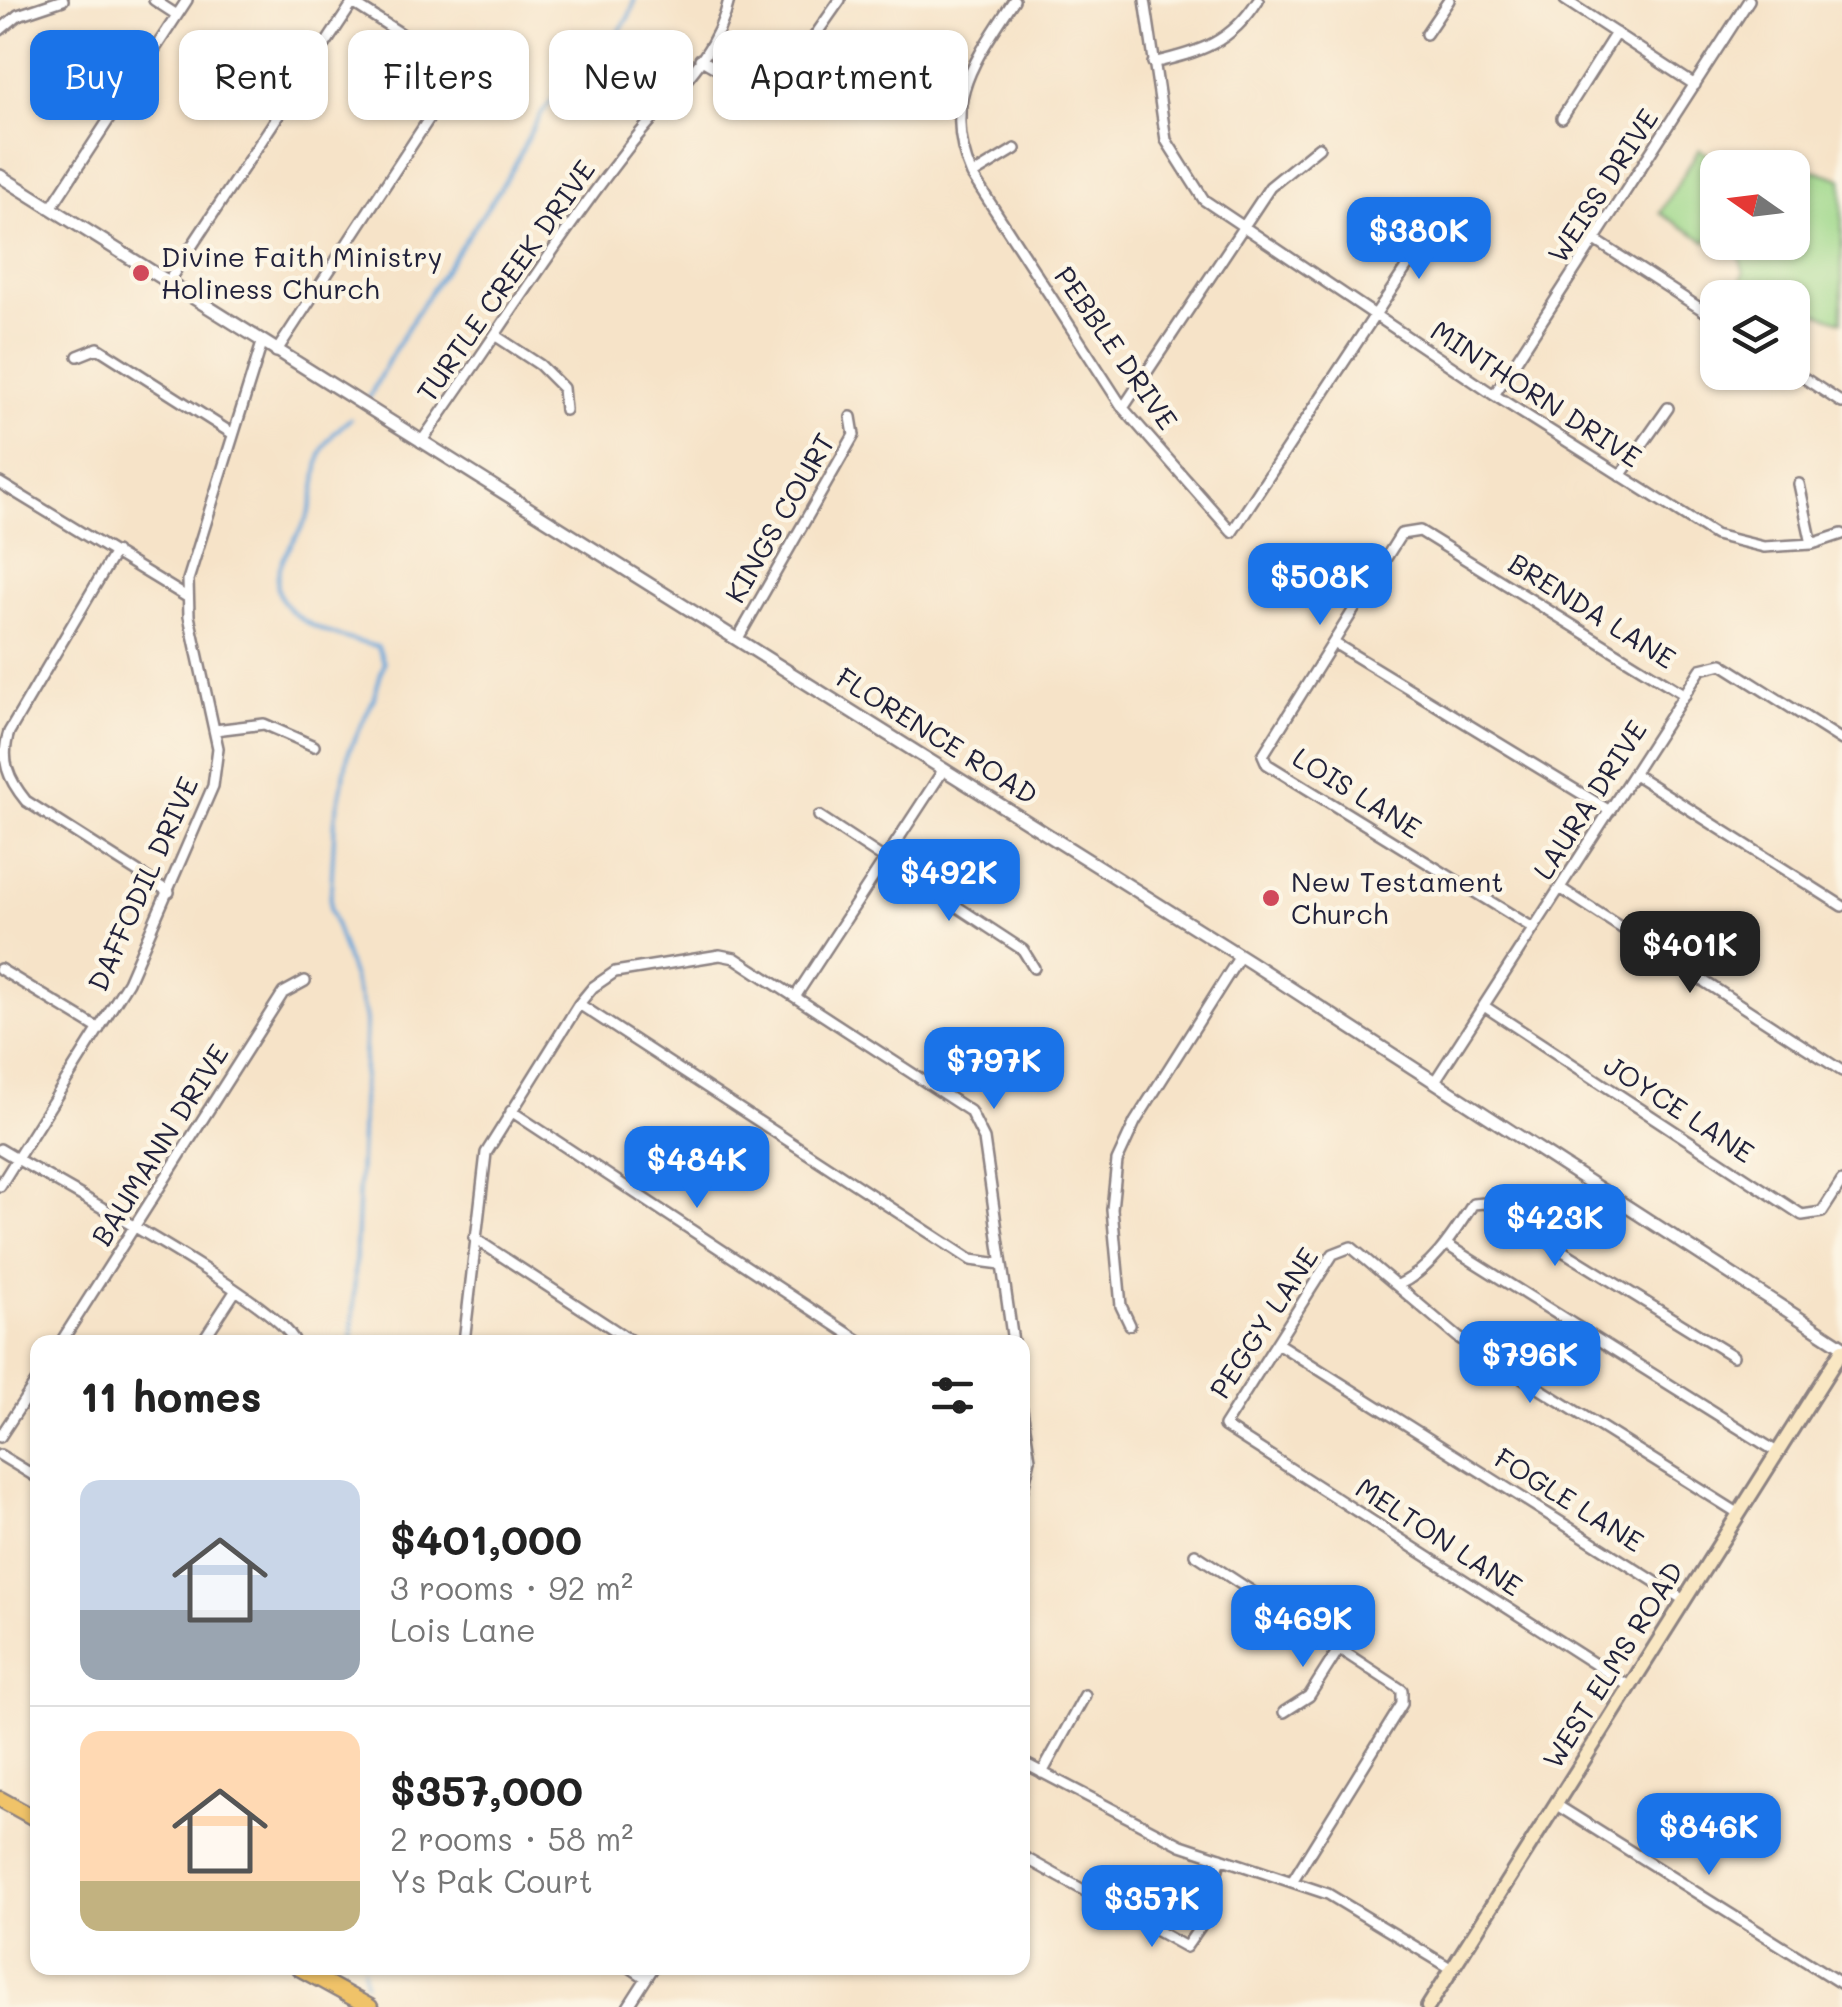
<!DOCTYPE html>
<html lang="en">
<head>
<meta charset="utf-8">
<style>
  :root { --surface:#fff; --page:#f2f2f2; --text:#222; --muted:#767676; --line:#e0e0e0; --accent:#1a73e8 }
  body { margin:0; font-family:Mali,sans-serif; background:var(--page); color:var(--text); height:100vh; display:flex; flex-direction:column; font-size:38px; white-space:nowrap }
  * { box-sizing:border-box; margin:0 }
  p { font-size:32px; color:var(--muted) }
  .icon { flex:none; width:55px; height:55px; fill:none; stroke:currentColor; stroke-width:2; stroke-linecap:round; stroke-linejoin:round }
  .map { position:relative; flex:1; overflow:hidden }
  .drawer { position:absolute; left:30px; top:1335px; width:1000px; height:640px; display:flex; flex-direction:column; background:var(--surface); border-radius:20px; box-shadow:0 2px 8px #0004 }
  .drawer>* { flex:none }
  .banner { position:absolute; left:30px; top:30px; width:1000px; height:90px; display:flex; gap:20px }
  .needle { width:65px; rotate:284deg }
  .tools { position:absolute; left:1700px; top:150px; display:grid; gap:20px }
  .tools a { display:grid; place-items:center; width:110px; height:110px; border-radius:20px; background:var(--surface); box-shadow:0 2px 8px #0004; font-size:50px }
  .price { position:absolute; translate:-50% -85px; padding:0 22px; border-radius:20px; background:var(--accent); color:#fff; font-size:32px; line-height:65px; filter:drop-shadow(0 2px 5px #0008) }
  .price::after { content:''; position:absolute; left:50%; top:60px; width:30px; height:22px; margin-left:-15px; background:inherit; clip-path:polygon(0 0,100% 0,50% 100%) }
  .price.current { background:#222; color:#fff }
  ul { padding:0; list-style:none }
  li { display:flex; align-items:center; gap:30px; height:250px; padding:0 50px }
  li+li { border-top:2px solid var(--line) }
  li span { display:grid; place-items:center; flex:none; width:280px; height:200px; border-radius:20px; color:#555 }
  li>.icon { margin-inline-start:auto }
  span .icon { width:120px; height:120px; fill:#fffc; stroke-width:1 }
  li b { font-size:42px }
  h2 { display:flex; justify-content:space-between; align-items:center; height:120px; padding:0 50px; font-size:42px }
  .chip { padding:0 35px; border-radius:20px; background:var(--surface); box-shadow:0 2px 8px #0004; font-size:35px; line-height:90px }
  .chip.current { background:var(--accent); color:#fff }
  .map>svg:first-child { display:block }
</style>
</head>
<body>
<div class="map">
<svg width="1842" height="2007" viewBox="0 0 1842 2007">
  <rect width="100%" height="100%" fill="#fcf5e5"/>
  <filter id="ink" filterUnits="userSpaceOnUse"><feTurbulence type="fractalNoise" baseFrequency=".01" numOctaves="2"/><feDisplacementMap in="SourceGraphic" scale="20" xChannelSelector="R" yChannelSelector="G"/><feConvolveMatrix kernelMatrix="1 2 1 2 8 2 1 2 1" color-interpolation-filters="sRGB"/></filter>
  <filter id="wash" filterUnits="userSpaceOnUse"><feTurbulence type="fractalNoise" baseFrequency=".0048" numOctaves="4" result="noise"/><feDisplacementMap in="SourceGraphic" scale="40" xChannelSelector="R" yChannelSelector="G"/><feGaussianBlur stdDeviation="2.25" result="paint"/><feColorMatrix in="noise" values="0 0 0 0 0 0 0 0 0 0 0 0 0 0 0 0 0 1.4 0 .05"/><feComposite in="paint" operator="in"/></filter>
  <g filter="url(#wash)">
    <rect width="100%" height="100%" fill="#f6e3c8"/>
    <path fill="#9fd88b" stroke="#607d63" stroke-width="2.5" d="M 1699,149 L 1729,167 L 1718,168 L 1717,224 L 1707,242 L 1660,213 Z
      M 1793,170 L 1817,171 L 1842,179 L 1842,321 L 1793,305 L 1792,298 L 1771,297 L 1739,287 L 1744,273 L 1735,243 L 1792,242 Z"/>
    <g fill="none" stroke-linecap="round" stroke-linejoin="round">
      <path stroke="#67a5d9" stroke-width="4" d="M 369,398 C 409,316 457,254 507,178 C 523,154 529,127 548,105 C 570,79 632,32 634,0
        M 350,419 C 309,452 323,462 311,507 C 305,529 285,548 279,570 C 265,621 343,638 378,647 L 384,663 L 374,698 L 349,751 L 335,818 L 330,908 L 366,1018 L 352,1342
        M 363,1968 L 365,1982"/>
    </g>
  </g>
  <g filter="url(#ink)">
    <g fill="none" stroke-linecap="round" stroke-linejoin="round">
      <defs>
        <path id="minor" d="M 154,0 L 177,15
          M 1014,0 C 976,59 940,102 972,175 L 1123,408 L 1232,532 L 1433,227
          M 1145,0 L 1166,140 L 1204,200 L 1494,395 L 1715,535 L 1764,547 L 1812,544 L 1842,534
          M 1565,0 L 1695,85
          M 0,30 L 18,15 L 63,0
          M 1426,34 L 1449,0
          M 700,59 L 764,96 L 772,97 L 840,0
          M 1153,63 C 1200,52 1231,43 1258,0
          M 1562,118 L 1616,33
          M 972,175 L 1015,149
          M 51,208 L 187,0
          M 1595,240 L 1718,320
          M 168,282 L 354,1
          M 496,336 L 540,365 L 563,388 L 565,410
          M 276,352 L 453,82 L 450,65 L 353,3
          M 78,356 L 98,348 L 233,434
          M 1792,370 L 1842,403
          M 1494,395 L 1749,0
          M 1123,408 L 1270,187 L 1319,147
          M 421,442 C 490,345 554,243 627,149 C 663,102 716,61 729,0
          M 1620,476 L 1668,408
          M 0,483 L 187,597
          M 1799,484 L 1812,544
          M 115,552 L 9,732 C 0,760 8,779 26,801 L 169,892
          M 737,640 L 854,435 L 851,417
          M 1334,643 L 1610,811
          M 215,730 L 264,724 L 314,746
          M 1634,774 L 1842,906
          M 819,816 L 1023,950 L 1034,968
          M 1560,888 L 1842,1071
          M 1533,928 L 1267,764 L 1263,755 L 1401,534 L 1420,531 L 1685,695
          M 0,969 L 99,1029
          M 795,997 L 944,769
          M 579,1004 L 971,1260 L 1001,1264
          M 1484,1006 L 1802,1215 L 1822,1212 L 1842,1181
          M 1435,1081 L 1701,669 L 1722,664 L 1842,740
          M 511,1111 L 861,1342
          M 0,1149 C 51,1180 279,1302 295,1342
          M 0,1186 L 128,982 L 213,786 L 218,748 L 189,616 L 188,580 L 262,343
          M 474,1238 L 633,1342
          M 1447,1245 L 1777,1452
          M 1398,1285 C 1432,1269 1453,1235 1473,1204 L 1485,1203 L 1733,1356
          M 1130,1325 L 1121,1306 L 1112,1209 L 1117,1161 L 1135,1122 L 1240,956
          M 61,1342 L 283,993 L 305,981
          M 202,1342 L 236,1290
          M 464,1342 L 486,1153 L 579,1004 L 593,987 L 615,972 L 720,955 L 735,958 L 970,1111 L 984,1139 L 1013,1342
          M 1277,1343 L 1684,1600
          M 1022,1409 L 1030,1459 L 1022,1493
          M 0,1437 L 38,1379
          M 0,1455 L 38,1478
          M 1195,1554 L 1402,1690 L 1402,1704 L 1293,1880
          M 1629,1686 L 1224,1426 L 1333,1254 L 1351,1247 L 1459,1338 L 1738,1513
          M 1284,1712 L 1309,1696 L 1340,1647
          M 1022,1762 L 1181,1845 L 1328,1894 L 1452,1969
          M 1042,1773 L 1085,1695
          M 1555,1804 L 1842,1984
          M 1022,1856 L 1186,1947 L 1202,1924 L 1221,1858
          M 631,1968 L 646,1978
          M 628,2007 L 653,1968"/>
        <path id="tertiary" d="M 0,176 L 1250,962 L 1842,1346"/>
        <path id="secondary" d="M 1428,2007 L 1842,1350"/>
        <path id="trunk" d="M 0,1799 L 38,1820
          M 299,1968 L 370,2007"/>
      </defs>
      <use href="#minor" stroke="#8c8282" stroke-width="14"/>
      <use href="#tertiary" stroke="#8c8282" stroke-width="16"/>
      <use href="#secondary" stroke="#8c8282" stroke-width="18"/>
      <use href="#trunk" stroke="#8c8282" stroke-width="19"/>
      <use href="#minor" stroke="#fff" stroke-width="9"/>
      <use href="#tertiary" stroke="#fff" stroke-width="11"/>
      <use href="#secondary" stroke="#f9e7c3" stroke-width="12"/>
      <use href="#trunk" stroke="#f0c369" stroke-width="14"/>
    </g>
  </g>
  <g fill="#d1495b" stroke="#fcf5e5" stroke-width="4">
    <circle cx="141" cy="273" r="10"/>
    <circle cx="1271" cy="898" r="10"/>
  </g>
  <g text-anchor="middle" stroke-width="9" stroke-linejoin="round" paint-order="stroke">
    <g font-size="28" fill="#22223b" stroke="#fcf5e5">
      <text transform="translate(1603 186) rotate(-57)" y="10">WEISS DRIVE</text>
      <text transform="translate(506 281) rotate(-55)" y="10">TURTLE CREEK DRIVE</text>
      <text transform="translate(1116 348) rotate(55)" y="10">PEBBLE DRIVE</text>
      <text transform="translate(1536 394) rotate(33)" y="10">MINTHORN DRIVE</text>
      <text transform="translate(780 518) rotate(-60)" y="10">KINGS COURT</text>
      <text transform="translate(1592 611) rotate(32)" y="10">BRENDA LANE</text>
      <text transform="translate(937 736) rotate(32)" y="10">FLORENCE ROAD</text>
      <text transform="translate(1357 793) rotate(32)" y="10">LOIS LANE</text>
      <text transform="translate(1590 800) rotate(-57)" y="10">LAURA DRIVE</text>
      <text transform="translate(143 884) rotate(-66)" y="10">DAFFODIL DRIVE</text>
      <text transform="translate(1679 1109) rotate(33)" y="10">JOYCE LANE</text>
      <text transform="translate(160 1145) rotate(-58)" y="10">BAUMANN DRIVE</text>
      <text transform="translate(1264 1323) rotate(-57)" y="10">PEGGY LANE</text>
      <text transform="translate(1569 1500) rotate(32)" y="10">FOGLE LANE</text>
      <text transform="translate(1439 1537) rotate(33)" y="10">MELTON LANE</text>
      <text transform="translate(1613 1665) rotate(-58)" y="10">WEST ELMS ROAD</text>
    </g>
    <g font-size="28" fill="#22223b" stroke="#fcf5e5" text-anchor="start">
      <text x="161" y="267">Divine Faith Ministry<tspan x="161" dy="32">Holiness Church</tspan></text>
      <text x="1291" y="892">New Testament<tspan x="1291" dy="32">Church</tspan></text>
    </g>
  </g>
</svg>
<div class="tools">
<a><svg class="needle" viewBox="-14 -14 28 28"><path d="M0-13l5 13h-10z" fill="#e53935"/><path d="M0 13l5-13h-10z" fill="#767676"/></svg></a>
<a><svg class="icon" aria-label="layers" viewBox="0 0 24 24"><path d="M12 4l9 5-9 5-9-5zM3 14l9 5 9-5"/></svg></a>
</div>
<b class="price" style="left:1419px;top:282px">$380K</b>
<b class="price" style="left:1320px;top:628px">$508K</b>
<b class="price" style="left:949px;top:924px">$492K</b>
<b class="price current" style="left:1690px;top:996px">$401K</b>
<b class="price" style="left:994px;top:1112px">$797K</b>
<b class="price" style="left:697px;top:1211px">$484K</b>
<b class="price" style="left:1555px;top:1269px">$423K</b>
<b class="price" style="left:1530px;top:1406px">$796K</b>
<b class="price" style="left:1303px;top:1670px">$469K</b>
<b class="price" style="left:1709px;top:1878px">$846K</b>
<b class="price" style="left:1152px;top:1950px">$357K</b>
<div class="banner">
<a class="chip current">Buy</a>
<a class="chip">Rent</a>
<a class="chip">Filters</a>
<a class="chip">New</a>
<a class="chip">Apartment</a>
</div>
<section class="drawer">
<h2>11 homes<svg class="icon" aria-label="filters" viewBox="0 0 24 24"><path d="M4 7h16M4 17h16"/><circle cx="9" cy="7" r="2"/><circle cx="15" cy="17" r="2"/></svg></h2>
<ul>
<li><span style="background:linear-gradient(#c9d6e8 65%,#9aa5b1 0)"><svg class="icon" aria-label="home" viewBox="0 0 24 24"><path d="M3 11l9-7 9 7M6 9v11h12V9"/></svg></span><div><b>$401,000</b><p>3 rooms · 92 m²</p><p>Lois Lane</p></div></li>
<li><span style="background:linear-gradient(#ffd9b3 75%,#c2b280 0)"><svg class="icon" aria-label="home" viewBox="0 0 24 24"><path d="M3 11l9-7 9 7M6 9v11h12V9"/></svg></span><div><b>$357,000</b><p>2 rooms · 58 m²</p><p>Ys Pak Court</p></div></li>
</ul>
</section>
</div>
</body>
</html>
